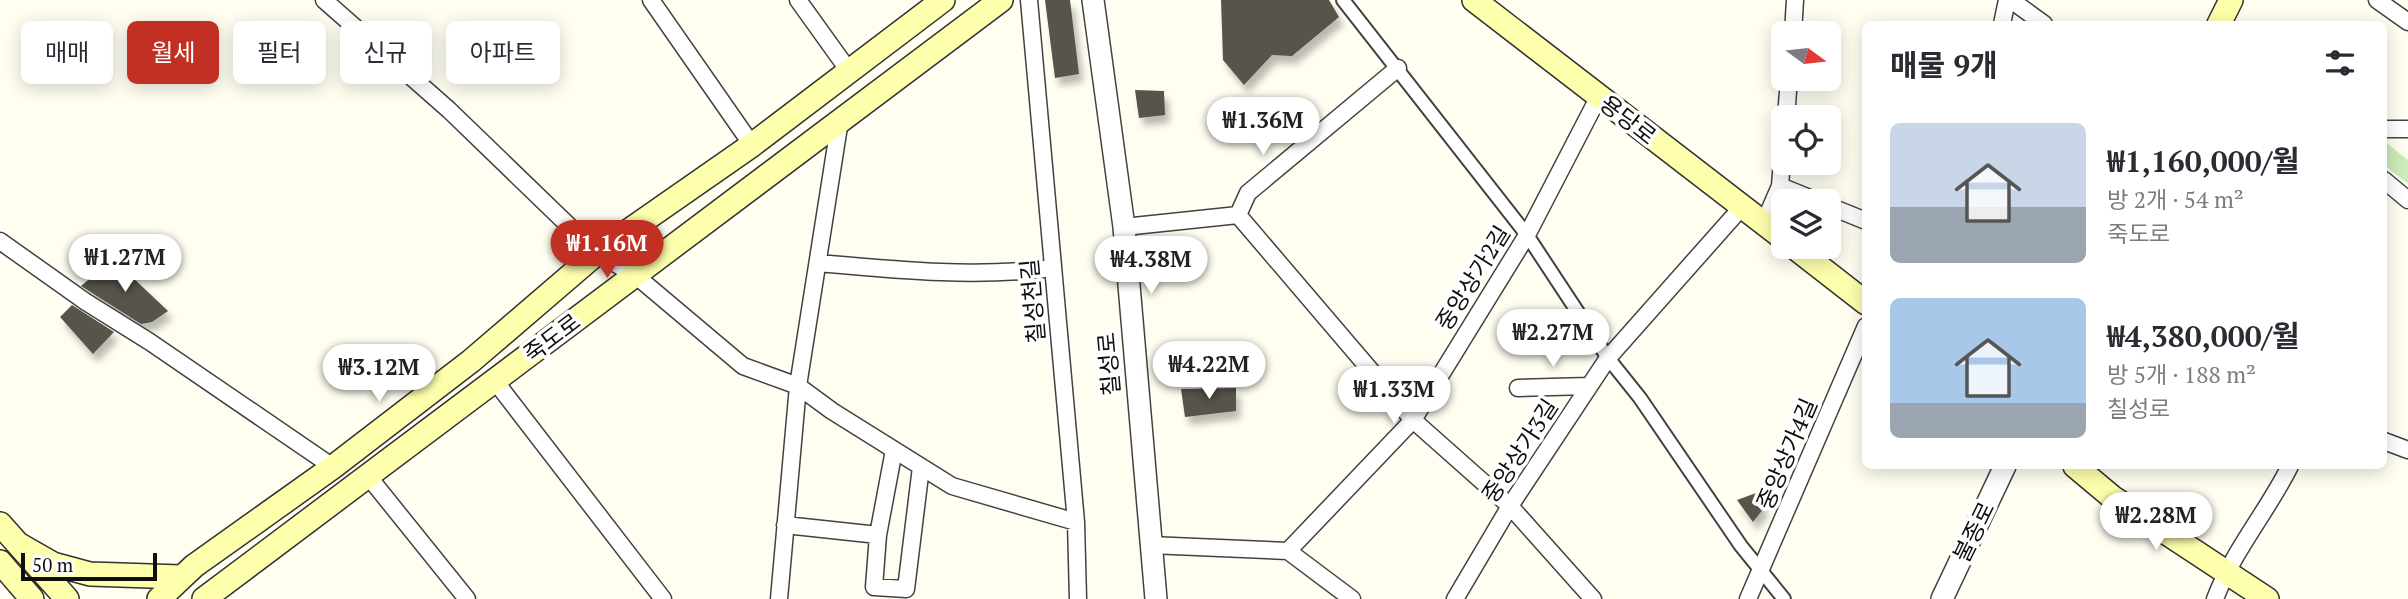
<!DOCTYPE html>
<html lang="ko">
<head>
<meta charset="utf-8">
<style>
  :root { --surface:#fff; --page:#f7f7f7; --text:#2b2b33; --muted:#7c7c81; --accent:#c23024 }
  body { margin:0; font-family:"PT Serif","Noto Sans KR",serif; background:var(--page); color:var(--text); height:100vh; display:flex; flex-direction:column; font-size:26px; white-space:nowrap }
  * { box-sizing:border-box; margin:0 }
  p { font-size:23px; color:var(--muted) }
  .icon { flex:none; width:38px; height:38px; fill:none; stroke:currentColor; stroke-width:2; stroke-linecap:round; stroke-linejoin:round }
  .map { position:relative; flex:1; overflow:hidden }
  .side { position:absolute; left:1862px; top:21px; width:525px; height:448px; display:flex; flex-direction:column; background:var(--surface); border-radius:10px; box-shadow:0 4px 18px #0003 }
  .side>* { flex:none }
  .hud { position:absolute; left:21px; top:21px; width:665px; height:63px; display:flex; gap:14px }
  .needle { width:46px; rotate:105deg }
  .controls { position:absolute; left:1771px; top:21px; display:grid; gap:14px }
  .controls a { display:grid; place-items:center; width:70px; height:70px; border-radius:10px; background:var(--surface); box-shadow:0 4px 18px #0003; font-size:35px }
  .scale { position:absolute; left:21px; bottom:18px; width:136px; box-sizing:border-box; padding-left:7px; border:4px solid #0f0f0f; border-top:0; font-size:19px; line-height:24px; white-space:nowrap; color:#0f0f0f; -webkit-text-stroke:5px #fff; paint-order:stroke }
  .price { position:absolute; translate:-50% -60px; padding:0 16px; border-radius:24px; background:#fff; color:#222; font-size:23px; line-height:46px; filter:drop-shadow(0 2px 4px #0008) }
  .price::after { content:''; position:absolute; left:50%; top:42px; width:21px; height:16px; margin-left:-10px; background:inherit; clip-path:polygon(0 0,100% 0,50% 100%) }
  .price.selected { background:var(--accent); color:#fff }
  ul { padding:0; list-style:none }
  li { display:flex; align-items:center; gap:21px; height:175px; padding:0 28px }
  li span { display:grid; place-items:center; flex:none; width:196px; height:140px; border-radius:10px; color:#555 }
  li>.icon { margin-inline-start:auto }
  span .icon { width:84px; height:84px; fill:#fffc; stroke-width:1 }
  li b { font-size:30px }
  h2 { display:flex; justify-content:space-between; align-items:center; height:84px; padding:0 28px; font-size:30px }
  .pill { padding:0 24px; border-radius:10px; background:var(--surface); box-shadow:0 4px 18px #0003; font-size:24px; line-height:63px }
  .pill.selected { background:var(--accent); color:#fff }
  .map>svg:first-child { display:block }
</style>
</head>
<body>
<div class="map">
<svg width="2408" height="599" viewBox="0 0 2408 599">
  <defs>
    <filter id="shadow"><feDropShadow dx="4.5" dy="8" stdDeviation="3.5" flood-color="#0004"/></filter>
  </defs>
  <rect width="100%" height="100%" fill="#fffef1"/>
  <path fill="#cdeaba" d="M 2384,141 L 2408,160 L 2408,184 L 2384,165 Z"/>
  <path fill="#58524b" filter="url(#shadow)" d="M 1045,0 L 1070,0 L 1079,74 L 1055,78 Z
    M 1221,0 L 1329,0 L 1339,17 L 1292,56 L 1272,55 L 1244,85 L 1223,60 Z
    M 1135,90 L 1164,91 L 1165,115 L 1139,118 Z
    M 113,259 L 168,311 L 152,322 L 141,324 L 81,286 Z
    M 72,305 L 114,332 L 93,354 L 60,317 Z
    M 1236,388 L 1236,411 L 1185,417 L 1181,389 Z
    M 1756,493 L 1764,508 L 1753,522 L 1737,500 Z"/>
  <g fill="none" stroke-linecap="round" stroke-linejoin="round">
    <defs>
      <path id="pedestrian" d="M 1343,0 L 1527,235 L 1608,358 L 1640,398 L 1741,546 L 1784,599"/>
      <path id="minor" d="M 324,0 L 449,110 L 597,253 L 635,275 L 743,366 L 798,386 L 832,411 L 952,486 L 1076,522
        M 651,0 L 752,145
        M 798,0 L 849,71
        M 1029,0 L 1076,522 L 1078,599
        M 2011,0 L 2044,24
        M 2377,0 L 2408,22
        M 2002,24 L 2007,0
        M 1793,33 L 1795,0
        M 1786,117 L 1789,79
        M 2387,129 L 2408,129
        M 2384,180 L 2408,200
        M 1780,186 L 1817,201
        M 1829,206 L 1866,221
        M 1238,215 L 1413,420 L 1510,506 L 1593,599
        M 1764,223 L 1780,186 L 1783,147
        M 1124,227 L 1238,215 L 1248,193 L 1398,68
        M 0,241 L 86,302 L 150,342 L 333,467
        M 818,263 C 896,270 975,278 1053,268
        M 495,381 L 663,599
        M 1518,388 L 1589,386
        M 2384,441 L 2408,450
        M 368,476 L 467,599
        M 785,525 L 878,535 L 874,587 L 906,589 L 921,467
        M 878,535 L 894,450
        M 1150,545 L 1288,551 L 1413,420 L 1527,235 L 1598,98
        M 1288,551 L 1352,599
        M 779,599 L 798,386 L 840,120
        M 1455,599 L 1510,506 L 1608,358 L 1741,208
        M 1748,599 L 1866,326
        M 2215,599 C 2233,551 2267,512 2290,466"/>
      <path id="tertiary" d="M 1093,0 L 1124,227 L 1156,599
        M 1942,599 L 2005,466"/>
      <path id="secondary" d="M 1474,0 L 1783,238
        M 2219,24 L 2231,0
        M 1794,247 L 1866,303
        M 2075,466 L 2112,497 L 2267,599
        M 0,524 L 67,599
        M 18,544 L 53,564 L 90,574 L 181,577
        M 0,562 L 32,599
        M 159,599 L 194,566 L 333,467 L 471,361 L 597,253 L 752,145 L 943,0
        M 204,599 L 1001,0"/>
    </defs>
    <use href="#pedestrian" stroke="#424242" stroke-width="16"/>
    <use href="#minor" stroke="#424242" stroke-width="19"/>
    <use href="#tertiary" stroke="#424242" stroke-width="24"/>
    <use href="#secondary" stroke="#313131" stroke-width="26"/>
    <use href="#pedestrian" stroke="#fff" stroke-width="12"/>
    <use href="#minor" stroke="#fff" stroke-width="16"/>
    <use href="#tertiary" stroke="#fff" stroke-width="21"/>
    <use href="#secondary" stroke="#feffac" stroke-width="23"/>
  </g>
  <g text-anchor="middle" stroke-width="7" stroke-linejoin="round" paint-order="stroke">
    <g font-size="23" fill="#0f0f0f" stroke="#fff">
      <text transform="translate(1628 120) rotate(38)" y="8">용당로</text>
      <text transform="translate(1473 278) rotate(-58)" y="8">중앙상가2길</text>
      <text transform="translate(1033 301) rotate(-95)" y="8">칠성천길</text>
      <text transform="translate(552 338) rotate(-37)" y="8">죽도로</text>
      <text transform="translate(1109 364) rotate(-95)" y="8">칠성로</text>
      <text transform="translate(1520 451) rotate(-57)" y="8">중앙상가3길</text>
      <text transform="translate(1787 454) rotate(-67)" y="8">중앙상가4길</text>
      <text transform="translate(1974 532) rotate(-64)" y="8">불종로</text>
    </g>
  </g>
</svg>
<div class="controls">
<a><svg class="needle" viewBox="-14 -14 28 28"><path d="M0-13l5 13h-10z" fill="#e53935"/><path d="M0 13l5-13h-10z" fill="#7c7c81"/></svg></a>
<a><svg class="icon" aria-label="locate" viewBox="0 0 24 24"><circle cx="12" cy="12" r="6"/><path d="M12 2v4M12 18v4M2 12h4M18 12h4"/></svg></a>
<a><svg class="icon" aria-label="layers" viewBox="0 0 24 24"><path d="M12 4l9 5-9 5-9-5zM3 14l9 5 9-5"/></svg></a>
</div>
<div class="scale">50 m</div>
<b class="price" style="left:1263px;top:157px">₩1.36M</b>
<b class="price selected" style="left:607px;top:280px">₩1.16M</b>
<b class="price" style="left:125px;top:294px">₩1.27M</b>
<b class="price" style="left:1151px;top:296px">₩4.38M</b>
<b class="price" style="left:1553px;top:369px">₩2.27M</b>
<b class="price" style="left:1209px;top:401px">₩4.22M</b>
<b class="price" style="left:379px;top:404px">₩3.12M</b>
<b class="price" style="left:1394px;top:426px">₩1.33M</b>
<b class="price" style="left:2156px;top:552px">₩2.28M</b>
<div class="hud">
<a class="pill">매매</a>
<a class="pill selected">월세</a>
<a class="pill">필터</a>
<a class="pill">신규</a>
<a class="pill">아파트</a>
</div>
<section class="side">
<h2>매물 9개<svg class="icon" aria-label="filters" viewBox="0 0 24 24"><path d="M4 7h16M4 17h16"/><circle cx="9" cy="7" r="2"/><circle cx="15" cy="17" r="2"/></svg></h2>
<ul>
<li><span style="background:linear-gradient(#c9d6e8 60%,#9aa5b1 0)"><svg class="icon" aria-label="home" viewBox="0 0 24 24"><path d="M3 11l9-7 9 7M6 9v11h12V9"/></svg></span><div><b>₩1,160,000/월</b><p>방 2개 · 54 m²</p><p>죽도로</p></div></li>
<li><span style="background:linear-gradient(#a9c7e8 75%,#9aa5b1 0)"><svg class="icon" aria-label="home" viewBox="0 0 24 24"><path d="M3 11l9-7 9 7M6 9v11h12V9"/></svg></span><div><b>₩4,380,000/월</b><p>방 5개 · 188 m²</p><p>칠성로</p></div></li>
</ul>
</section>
</div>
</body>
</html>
